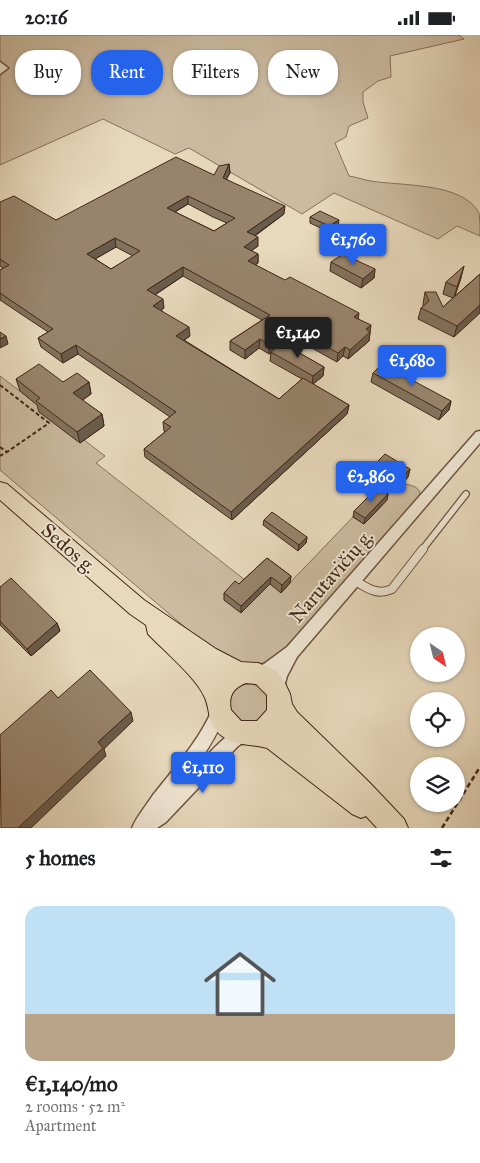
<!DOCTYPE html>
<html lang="en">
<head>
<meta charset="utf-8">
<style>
  :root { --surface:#fff; --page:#f6f6f6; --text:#202124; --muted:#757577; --line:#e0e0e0; --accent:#2563eb }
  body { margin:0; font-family:"IM FELL Great Primer",serif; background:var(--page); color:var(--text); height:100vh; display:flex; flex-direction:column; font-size:19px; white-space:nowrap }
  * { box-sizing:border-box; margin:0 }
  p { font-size:16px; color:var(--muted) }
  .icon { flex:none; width:28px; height:28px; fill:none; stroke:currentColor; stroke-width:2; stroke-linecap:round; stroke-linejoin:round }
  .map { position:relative; height:793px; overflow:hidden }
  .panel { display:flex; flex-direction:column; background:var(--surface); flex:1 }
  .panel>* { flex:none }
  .guide { position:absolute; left:15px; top:15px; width:450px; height:45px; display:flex; gap:10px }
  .needle { width:32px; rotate:145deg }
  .controls { position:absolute; left:410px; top:592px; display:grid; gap:10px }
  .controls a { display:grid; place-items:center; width:55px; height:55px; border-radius:50%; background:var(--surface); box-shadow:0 1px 4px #0004; font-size:25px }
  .price { position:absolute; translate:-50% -42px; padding:0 11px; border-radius:5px; background:var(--accent); color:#fff; font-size:16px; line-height:32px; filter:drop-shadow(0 1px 2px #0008) }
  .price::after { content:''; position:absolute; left:50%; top:30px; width:15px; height:11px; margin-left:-8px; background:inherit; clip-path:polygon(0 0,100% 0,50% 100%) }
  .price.current { background:#222; color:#fff }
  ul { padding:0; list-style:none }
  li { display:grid; align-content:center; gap:10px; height:265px; padding:0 25px }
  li+li { border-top:1px solid var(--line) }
  li span { display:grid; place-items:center; height:155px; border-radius:15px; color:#555 }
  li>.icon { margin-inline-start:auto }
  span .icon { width:90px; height:90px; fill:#fffc; stroke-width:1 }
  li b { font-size:21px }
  h2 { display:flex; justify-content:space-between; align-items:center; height:60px; padding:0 25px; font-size:21px }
  .tag { padding:0 18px; border-radius:20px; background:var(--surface); box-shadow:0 1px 4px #0004; font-size:18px; line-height:45px }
  .tag.current { background:var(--accent); color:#fff }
  .status { display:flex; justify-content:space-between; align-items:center; height:35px; padding:0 25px; background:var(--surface); direction:ltr }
  .status svg { height:14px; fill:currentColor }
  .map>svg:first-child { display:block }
</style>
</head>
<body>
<div class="status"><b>20:16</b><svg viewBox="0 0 49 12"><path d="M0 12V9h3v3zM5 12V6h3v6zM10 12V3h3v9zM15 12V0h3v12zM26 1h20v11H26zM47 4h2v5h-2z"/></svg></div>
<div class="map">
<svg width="480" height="793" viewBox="0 0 480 793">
  <rect width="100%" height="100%" fill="#e8d9bd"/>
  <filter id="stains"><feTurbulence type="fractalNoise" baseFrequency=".004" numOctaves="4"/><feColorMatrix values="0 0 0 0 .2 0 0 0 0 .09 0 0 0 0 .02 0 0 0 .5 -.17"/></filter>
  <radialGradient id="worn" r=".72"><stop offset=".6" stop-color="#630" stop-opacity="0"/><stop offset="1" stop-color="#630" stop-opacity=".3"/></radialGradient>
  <path fill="#ccbba1" stroke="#87715c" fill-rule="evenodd" d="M 0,0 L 459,0 L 464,4 L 390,21 L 391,42 L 378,46 L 363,57 L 363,67 L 368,83 L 349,91 L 346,102 L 335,108 L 349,141 C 356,142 364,145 371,146 C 400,151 463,147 479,178 C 480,184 480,194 480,201 L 457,191 L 438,204 L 334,158 L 302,179 L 189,113 L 175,119 L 103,84 L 0,130 ZM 34,30 L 56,38 L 69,48 L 54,53 Z
    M 0,341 L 105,421 L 96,428 L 245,545 L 241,578 L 270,549 L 281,557 L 353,482 L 364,489 L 387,465 L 383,460 L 397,446 C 405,451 415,448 420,457 L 419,462 L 284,616 C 256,636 251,630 220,622 L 0,435 Z
    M230 668a19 19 0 1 1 38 0a19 19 0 1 1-38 0Z"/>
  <path fill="#b09c84" stroke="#846d58" d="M 34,30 L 56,38 L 70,46 C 55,56 35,53 23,38 L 23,35 Z"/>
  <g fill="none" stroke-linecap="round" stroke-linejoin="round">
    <defs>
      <path id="service-far1" d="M 422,515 L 466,459"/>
      <path id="service" d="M 354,545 C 367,553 377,561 392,554 L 423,514"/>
      <path id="minor" d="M 0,27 L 8,33 L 0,39 Z
        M 480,396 L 480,408 L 297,622 L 287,641 L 282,659 L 277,661 L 272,659 L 270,654 L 273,639 L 258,646 L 253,644 L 251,639 L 253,634 L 264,629 L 287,612 L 476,397 Z
        M 218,671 L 223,673 L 225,678 C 217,702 204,721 188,741 C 205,724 221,701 244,691 L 249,694 L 252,699 L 249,704 L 238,711 L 166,787 L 157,793 L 132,793 C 137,781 146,771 153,760 C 175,732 199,706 213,673 Z"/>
      <path id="primary" d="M 0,447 L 7,449 L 144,565 L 216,614 L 241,627 L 258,628 L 277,636 L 284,646 L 290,659 L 292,669 L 297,677 L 369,747 L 404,784 L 408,793 L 377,793 L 366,781 L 361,783 L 352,779 L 267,713 C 251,708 236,712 222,701 C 207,690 211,677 205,663 C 197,643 164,616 148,599 L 146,590 L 130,579 L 0,465 ZM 246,648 L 256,649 L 267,660 L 267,675 L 257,686 L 241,686 L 231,675 C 228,661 233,653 246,648 Z"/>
    </defs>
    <use href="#service-far1" stroke="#6c5440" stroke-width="8"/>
    <use href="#service" stroke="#6c5440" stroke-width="10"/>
    <use href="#minor" stroke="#6c5440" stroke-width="3"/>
    <use href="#primary" stroke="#422716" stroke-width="2"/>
    <path stroke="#422716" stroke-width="2" stroke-dasharray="4 2.5" stroke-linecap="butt" d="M 0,350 L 49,388 L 7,417
      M 0,412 L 7,417 L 0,421"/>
    <path stroke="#422716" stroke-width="2.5" stroke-dasharray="5 3" stroke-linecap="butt" d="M 442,793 L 480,732"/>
    <use href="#service-far1" stroke="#f0e6d4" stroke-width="5.5"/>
    <use href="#service" stroke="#f0e6d4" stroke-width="8"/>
    <use href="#minor" fill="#f0e6d4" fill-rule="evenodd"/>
    <use href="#primary" fill="#e8d9bd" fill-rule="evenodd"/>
  </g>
  <path fill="#83725e" stroke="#422716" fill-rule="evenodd" d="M 229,129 L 230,138 L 226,144 L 284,179 L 255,201 L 258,211 L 251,216 L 258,219 L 258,228 L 255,230 L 359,284 L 370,297 L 369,306 L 348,324 L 343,321 L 337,327 L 292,302 L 283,309 L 324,332 L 323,341 L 313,349 L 349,370 L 347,379 L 232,485 L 145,422 L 144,414 L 165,397 L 164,396 L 163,387 L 170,382 L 78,319 L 63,328 L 41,312 L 38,303 L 48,297 L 0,265 L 0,235 L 3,233 L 0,231 L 0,167 L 56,185 L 214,140 ZM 188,169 L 213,182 L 227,188 L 214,196 L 175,177 ZM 116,212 L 133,221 L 111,234 L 95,224 ZM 183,241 L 262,285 L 230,306 L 230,315 L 245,324 L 259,313 L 269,319 L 271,318 L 270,326 L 302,344 L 279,364 L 184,305 L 190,301 L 161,275 L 164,273 L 155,260 Z
    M 310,182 L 338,191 L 329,197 L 310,188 Z
    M 331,227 L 375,234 L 374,243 L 361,253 L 330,236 Z
    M 480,239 L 454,302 L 418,284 L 421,273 L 423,271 L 423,269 L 425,257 L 443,272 L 453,263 L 443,259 L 446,247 L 461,243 L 454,262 Z
    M 373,338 L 451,366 L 449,375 L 439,385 L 371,347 Z
    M 16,344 L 63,347 L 89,347 L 91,359 L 82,365 L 102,379 L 104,391 L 80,408 L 39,377 L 37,370 L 20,356 Z
    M 410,434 L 408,442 L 402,449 L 397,446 L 386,457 L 388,459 L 387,465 L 364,489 L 353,482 L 354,476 L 375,455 L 363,448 L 365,439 Z
    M 264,485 L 307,502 L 306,508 L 298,516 L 263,490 Z
    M 267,523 L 291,541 L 290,548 L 281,558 L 270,549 L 241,578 L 224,565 L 224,558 L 239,549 Z
    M 0,552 L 57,588 L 60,596 L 31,621 L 0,590 Z"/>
  <path fill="#6a5c4c" stroke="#422716" d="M 229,129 L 230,138 L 223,151 L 223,143 Z
    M 188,161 L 188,169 L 168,181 L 167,173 Z
    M 285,171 L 284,179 L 247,206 L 247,197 Z
    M 339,185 L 338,191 L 329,197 L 329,191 Z
    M 258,202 L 258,211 L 244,221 L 244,212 Z
    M 115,203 L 116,212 L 88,228 L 87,219 Z
    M 258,219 L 258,228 L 247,235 L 248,226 Z
    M 464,231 L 461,243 L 454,264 L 457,252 Z
    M 183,232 L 183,241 L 148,264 L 147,255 Z
    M 375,234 L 374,243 L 361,253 L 363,244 Z
    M 163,264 L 164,273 L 154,280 L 153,271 Z
    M 480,270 L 480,278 L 454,302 L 457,291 Z
    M 359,278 L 358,287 L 354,282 Z
    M 371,290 L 369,306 L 348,324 L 350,315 L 366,294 Z
    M 189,292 L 190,301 L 177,310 L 176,301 Z
    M 293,293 L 292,302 L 269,319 L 269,310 Z
    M 6,301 L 8,309 L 0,313 L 0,304 Z
    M 260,304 L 259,313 L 245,324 L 245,315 Z
    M 76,310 L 78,319 L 63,328 L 61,319 Z
    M 345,312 L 343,321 L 337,327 L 338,318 Z
    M 324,332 L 323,341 L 312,350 L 313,341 Z
    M 89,347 L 91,359 L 76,370 L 73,358 Z
    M 451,366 L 449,375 L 439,385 L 442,376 Z
    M 349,370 L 347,379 L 232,485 L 231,477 Z
    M 102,379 L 104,391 L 80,408 L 77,397 Z
    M 410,434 L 408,442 L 402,449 L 404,440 Z
    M 399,437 L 397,446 L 383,460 L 385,451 Z
    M 388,459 L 387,465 L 364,489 L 365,483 Z
    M 307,502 L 306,508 L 298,516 L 299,510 Z
    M 291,541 L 290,548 L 281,558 L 282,550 Z
    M 271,542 L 270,549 L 241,578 L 241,571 Z
    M 57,588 L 60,596 L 31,621 L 27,614 Z
    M 131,677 L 133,686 L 104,714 L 106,721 L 31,793 L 18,793 L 98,707 Z"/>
  <path fill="#98846d" stroke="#422716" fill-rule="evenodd" d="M 176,122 L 214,140 L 219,131 L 229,129 L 223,143 L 285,171 L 247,197 L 258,202 L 244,212 L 258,219 L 248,226 L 285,245 L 290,242 L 359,278 L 354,282 L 371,290 L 366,294 L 370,297 L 350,315 L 345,312 L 338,318 L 293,293 L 269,310 L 260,304 L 245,315 L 230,306 L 270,280 L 183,232 L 147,255 L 163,264 L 153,271 L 189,292 L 176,301 L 279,364 L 303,343 L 349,370 L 231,477 L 144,414 L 171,392 L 163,387 L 176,377 L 76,310 L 61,319 L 38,303 L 53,294 L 0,258 L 0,235 L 9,230 L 0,224 L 0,167 L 14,161 L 56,185 ZM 188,161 L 213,173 L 235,183 L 214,196 L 167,173 ZM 115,203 L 140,216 L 111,234 L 87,219 Z
    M 320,176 L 339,185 L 329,191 L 310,182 Z
    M 343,219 L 375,234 L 363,244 L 331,227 Z
    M 464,231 L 457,252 L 446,247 Z
    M 480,239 L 480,270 L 457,291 L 421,273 L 429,266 L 425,257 L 436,257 L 443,272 Z
    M 0,297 L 6,301 L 0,304 Z
    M 282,308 L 324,332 L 313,341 L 271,317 Z
    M 39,329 L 63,347 L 77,338 L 89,347 L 73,358 L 102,379 L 77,397 L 36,366 L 40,363 L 16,344 Z
    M 382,329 L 451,366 L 442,376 L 373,338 Z
    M 385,419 L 410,434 L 404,440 L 399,437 L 385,451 L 365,439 Z
    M 378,452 L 388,459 L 365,483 L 354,476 Z
    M 272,477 L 307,502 L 299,510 L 264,485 Z
    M 267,523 L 291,541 L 282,550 L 271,542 L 241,571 L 224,558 L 235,546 L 239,549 Z
    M 11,543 L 57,588 L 27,614 L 0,586 L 0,552 Z
    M 90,635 L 131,677 L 98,707 L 103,713 L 18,793 L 1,793 L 0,700 L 51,655 L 58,663 Z"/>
  <g text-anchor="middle" stroke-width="4" stroke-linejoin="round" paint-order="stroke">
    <g font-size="20" fill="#422716" stroke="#f0e6d4">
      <text transform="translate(69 513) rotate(41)" y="7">Sedos g.</text>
      <text transform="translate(331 541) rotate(-49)" y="7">Narutavičių g.</text>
    </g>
  </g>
  <rect width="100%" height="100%" filter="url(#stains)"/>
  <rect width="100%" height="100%" fill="url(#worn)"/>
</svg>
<div class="controls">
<a><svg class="needle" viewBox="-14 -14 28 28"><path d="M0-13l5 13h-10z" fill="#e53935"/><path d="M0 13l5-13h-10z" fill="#757577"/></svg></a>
<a><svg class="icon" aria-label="locate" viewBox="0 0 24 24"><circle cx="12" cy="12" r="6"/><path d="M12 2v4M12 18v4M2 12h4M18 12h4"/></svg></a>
<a><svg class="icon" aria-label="layers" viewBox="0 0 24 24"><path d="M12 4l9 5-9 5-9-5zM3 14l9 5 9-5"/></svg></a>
</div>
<b class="price" style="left:353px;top:231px">€1,760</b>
<b class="price current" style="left:298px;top:324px">€1,140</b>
<b class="price" style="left:412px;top:352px">€1,680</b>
<b class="price" style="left:371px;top:468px">€2,860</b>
<b class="price" style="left:203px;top:759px">€1,110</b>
<div class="guide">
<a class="tag">Buy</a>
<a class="tag current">Rent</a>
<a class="tag">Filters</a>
<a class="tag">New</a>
</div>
</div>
<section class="panel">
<h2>5 homes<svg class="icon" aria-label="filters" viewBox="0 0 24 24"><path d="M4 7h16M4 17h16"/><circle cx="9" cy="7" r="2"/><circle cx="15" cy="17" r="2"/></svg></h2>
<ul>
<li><span style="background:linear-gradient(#bfe0f5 70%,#b9a48a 0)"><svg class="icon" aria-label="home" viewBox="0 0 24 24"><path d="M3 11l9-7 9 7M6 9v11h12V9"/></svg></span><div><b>€1,140/mo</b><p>2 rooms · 52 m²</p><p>Apartment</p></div></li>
</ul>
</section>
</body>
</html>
